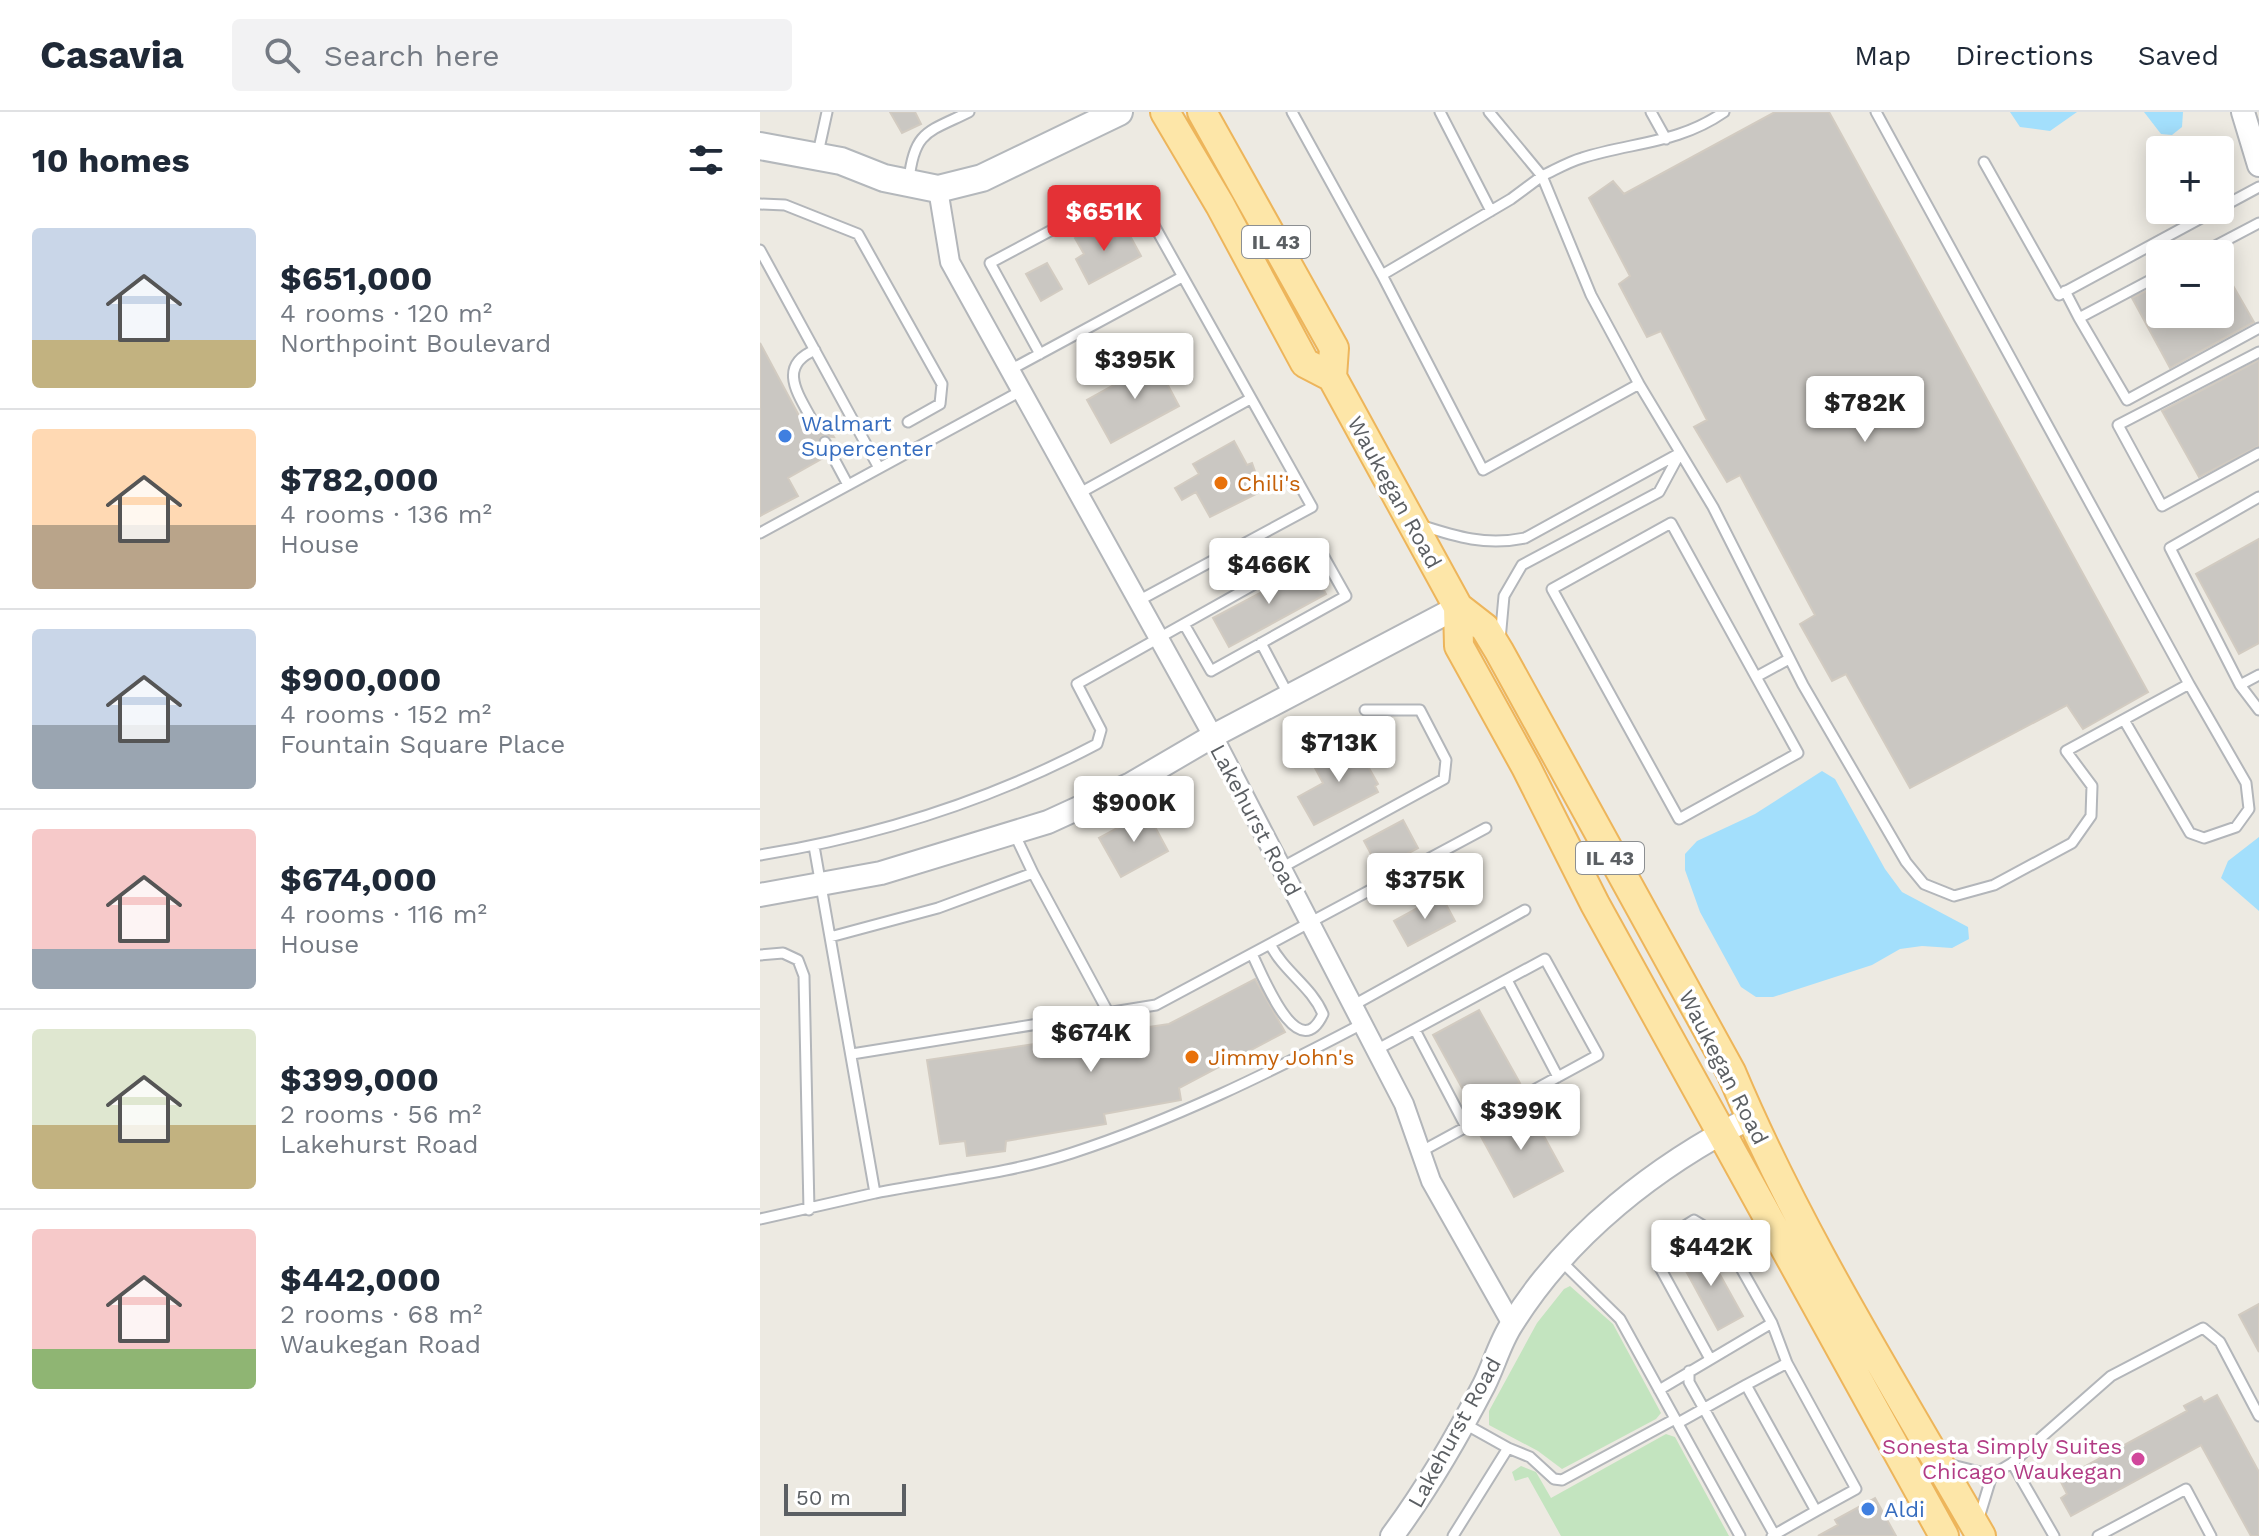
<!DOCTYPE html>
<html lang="en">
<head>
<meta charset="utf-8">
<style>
  :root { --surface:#fff; --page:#f2f2f3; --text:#1f2937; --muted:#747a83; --line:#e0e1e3; --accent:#e43136 }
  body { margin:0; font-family:"Work Sans",sans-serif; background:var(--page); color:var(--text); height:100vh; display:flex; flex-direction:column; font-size:30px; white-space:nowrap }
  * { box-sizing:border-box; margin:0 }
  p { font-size:26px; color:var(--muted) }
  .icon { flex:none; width:44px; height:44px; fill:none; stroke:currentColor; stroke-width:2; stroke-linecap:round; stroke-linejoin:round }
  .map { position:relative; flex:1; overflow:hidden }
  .side { display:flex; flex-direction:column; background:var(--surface); width:760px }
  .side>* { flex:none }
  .buttons { position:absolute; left:1386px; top:24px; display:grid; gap:16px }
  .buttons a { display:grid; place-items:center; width:88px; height:88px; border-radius:8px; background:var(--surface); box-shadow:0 4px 20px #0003; font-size:40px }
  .scale { position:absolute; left:24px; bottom:20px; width:122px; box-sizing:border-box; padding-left:8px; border:4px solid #5b5f63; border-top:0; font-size:22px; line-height:28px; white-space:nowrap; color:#5b5f63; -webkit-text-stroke:6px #fff; paint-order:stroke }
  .price { position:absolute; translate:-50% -68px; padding:0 18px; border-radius:8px; background:#fff; color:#222; font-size:26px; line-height:52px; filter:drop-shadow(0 2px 4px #0008) }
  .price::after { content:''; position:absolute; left:50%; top:48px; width:24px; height:18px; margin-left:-12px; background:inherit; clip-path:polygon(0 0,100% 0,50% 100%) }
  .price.selected { background:var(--accent); color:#fff }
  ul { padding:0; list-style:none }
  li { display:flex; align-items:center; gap:24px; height:200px; padding:0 32px }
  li+li { border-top:2px solid var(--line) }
  li span { display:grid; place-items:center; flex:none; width:224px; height:160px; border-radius:8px; color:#555 }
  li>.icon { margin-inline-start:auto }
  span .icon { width:96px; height:96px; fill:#fffc; stroke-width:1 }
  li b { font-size:34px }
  h2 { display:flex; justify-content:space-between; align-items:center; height:96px; padding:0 32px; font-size:34px }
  header { display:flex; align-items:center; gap:48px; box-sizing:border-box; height:112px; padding:0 40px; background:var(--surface); border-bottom:2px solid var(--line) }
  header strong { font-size:38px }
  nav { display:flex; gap:44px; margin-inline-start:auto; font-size:28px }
  .search { width:560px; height:72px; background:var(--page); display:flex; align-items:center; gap:20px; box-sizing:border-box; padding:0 28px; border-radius:8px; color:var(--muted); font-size:30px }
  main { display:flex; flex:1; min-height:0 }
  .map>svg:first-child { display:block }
</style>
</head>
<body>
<header>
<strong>Casavia</strong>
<div class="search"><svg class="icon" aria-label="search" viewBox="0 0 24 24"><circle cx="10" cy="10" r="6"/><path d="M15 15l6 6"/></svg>Search here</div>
<nav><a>Map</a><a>Directions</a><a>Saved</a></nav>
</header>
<main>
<section class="side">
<h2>10 homes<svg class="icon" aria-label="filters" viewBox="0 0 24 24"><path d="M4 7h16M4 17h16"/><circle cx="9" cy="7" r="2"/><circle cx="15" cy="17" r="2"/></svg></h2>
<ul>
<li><span style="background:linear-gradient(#c9d6e8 70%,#c2b280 0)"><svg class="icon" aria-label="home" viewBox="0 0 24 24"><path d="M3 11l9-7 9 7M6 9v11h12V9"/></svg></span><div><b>$651,000</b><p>4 rooms · 120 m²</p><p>Northpoint Boulevard</p></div></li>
<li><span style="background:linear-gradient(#ffd9b3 60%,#b9a48a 0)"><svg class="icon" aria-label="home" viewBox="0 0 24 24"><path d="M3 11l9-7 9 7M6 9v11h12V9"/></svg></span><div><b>$782,000</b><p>4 rooms · 136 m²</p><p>House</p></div></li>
<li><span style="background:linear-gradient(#c9d6e8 60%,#9aa5b1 0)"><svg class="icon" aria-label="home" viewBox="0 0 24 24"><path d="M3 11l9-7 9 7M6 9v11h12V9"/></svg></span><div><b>$900,000</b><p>4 rooms · 152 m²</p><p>Fountain Square Place</p></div></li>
<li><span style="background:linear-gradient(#f6c9c9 75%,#9aa5b1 0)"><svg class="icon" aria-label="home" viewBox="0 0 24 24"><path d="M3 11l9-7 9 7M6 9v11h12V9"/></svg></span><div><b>$674,000</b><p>4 rooms · 116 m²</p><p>House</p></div></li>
<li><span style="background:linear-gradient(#dfe7d0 60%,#c2b280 0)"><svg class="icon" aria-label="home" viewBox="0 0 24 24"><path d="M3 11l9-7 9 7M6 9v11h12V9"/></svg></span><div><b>$399,000</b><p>2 rooms · 56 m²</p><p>Lakehurst Road</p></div></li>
<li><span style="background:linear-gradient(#f6c9c9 75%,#8fb573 0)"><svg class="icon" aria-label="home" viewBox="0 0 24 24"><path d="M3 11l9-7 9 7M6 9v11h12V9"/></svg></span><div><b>$442,000</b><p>2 rooms · 68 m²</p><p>Waukegan Road</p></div></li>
</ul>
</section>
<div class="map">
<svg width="1499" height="1424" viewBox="0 0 1499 1424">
  <rect width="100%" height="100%" fill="#edeae2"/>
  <path fill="#c3e4bf" d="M 810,1174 L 853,1212 L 901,1301 L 896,1307 L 802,1357 L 778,1339 L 729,1313 L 729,1299 L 777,1211 L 804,1177 Z
    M 906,1322 L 915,1325 L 969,1424 L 801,1424 L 768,1365 L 755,1369 L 752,1360 L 761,1354 L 776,1360 L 791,1386 Z"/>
  <path fill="#a3dffc" d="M 1250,0 L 1317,0 L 1290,19 L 1260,15 Z
    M 1384,0 L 1423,0 L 1422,15 L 1412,23 L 1401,22 Z
    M 1062,659 L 1075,667 L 1125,757 L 1142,780 L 1208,815 L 1209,827 L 1192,836 L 1162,834 L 1140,837 L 1112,853 L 1013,885 L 996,885 L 981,875 L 940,800 L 925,758 L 925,742 L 937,729 L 995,702 Z
    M 1499,725 L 1499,799 L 1461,766 L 1468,749 Z"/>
  <path fill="#cac7c2" stroke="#d2cbc1" stroke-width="2" d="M 130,0 L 155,0 L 161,12 L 142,21 Z
    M 1015,0 L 1069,0 L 1388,580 L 1323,617 L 1307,593 L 1150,676 L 1086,562 L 1072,569 L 1040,512 L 1055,503 L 980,363 L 967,370 L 934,315 L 947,308 L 901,219 L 887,225 L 859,172 L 870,164 L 829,86 L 853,69 L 864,82 Z
    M 339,112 L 344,122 L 352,117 L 357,126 L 368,120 L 381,144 L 329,172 L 316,147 L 324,142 L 315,126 Z
    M 287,151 L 302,177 L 281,189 L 266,162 Z
    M 1460,151 L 1494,210 L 1410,256 L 1372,186 L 1400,172 L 1400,202 L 1460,202 Z
    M 0,231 L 44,313 L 56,314 L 61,303 L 74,325 L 61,324 L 57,335 L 63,346 L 28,366 L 38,384 L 0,404 Z
    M 406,244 L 414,258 L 403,264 L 419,294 L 351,331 L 327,288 Z
    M 1499,248 L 1499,334 L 1439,365 L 1402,299 Z
    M 474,329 L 487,353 L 492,351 L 502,379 L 450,405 L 436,380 L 422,388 L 415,376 L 439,362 L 433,352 Z
    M 1499,427 L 1499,531 L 1479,542 L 1436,462 Z
    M 551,454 L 566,482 L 469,535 L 453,506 Z
    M 593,628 L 618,672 L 615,674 L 618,680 L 554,713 L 538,685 L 563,671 L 553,652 Z
    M 387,700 L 408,739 L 361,765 L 339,726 Z
    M 643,708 L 658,736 L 619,757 L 604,729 Z
    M 681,783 L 695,809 L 648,834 L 634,809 Z
    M 495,867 L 525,920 L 419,976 L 421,988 L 344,1002 L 346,1012 L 246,1029 L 245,1039 L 207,1044 L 205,1029 L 180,1032 L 167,948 L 409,912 Z
    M 719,898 L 760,971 L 713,996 L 673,923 Z
    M 768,995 L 803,1059 L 754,1085 L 719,1021 Z
    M 944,1134 L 983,1204 L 958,1218 L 920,1148 Z
    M 1499,1192 L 1499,1240 L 1479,1203 Z
    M 1457,1283 L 1499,1360 L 1499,1424 L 1491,1424 L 1441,1333 L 1311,1404 L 1301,1386 L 1307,1382 L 1300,1368 L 1427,1299 L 1424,1294 L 1441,1285 L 1444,1290 Z
    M 1115,1386 L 1136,1424 L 1058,1424 L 1078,1413 L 1075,1408 Z"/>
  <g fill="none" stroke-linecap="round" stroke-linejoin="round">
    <defs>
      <path id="service" d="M 532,0 L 622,163
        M 680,0 L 731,99
        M 729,0 L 782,64 C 795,58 808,50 822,46 C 872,30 918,32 964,0
        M 891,0 L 906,27
        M 58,41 L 67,0
        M 1224,50 L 1299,183 L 1456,98
        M 149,68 C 154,19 168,20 209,0
        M 0,92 L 25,93 L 98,122 L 182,272 L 180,292 L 148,310
        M 1460,96 L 1499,75
        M 0,138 L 119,356
        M 1440,142 L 1499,111
        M 1400,163 L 1319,206 L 1367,288 L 1499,216
        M 1305,179 L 1319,206
        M 1499,240 L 1358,313 L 1402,394 L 1499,341
        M 280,242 L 230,151 L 337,94 L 390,106 L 552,395 L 378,489
        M 250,258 L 422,165
        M 879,272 L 723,358 L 622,163 L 751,87 L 782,64 L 831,183 L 879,272 L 953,395 L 1043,573 L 1146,750 L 1164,772 L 1194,784 L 1234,773 L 1312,731 L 1331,704 L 1332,674 L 1306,639 L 1429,572 L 1116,0
        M 52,308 C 38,282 17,254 55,238
        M 65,330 L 88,373
        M 318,382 L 490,287
        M 1499,385 L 1410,436 L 1480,573 L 1499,563
        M 911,411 L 1038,641 L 919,707 L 792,477 Z
        M 660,413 C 697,425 726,434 765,426 L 920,341 L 899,380 L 762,453 L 744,484 L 740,528
        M 0,421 L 261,279
        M 501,531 L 529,584
        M 996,565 L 1029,547
        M 1480,573 L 1499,598
        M 1364,608 L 1430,721 L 1444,726 L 1476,715 L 1489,697 L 1486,671 L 1429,572
        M 254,721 L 273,761
        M 54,734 L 115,1081 C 181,1068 248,1062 312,1041 C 413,1008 509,961 602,912
        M 0,743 C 118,724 231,688 337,632 L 341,618 L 317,572 L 559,436 L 586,484 L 451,559 L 424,512
        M 521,756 L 684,667 L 686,648 L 660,598 L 605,598
        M 70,825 L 178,796 L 273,761 L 348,900
        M 492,842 C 502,862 538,956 563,902 C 551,874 524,860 510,832
        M 0,843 L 23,841 L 38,848 L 44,864 L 49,1098
        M 747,868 L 798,965
        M 592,894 L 765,798
        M 655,918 L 706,1015
        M 616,938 L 785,847 L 838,943 L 662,1039
        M 92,942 L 396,893 L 726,716
        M 0,1107 L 115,1081
        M 801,1149 L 860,1207 L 980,1424
        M 949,1245 L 898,1152 L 899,1130 L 934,1108 L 964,1126 L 1012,1211 L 1027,1251
        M 929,1259 L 929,1270 L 1014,1422
        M 986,1273 L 1027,1251 L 1096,1377 L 1056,1399
        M 899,1278 L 1012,1211
        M 918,1311 L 986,1273 L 1056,1399 L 1012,1424
        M 748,1336 L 770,1345 L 794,1367 L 802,1368 L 915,1307
        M 1252,1351 L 1294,1424
        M 1188,1352 L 1232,1363 L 1218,1409
        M 1232,1363 L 1252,1351 L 1351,1264 L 1443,1216 L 1460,1230 L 1499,1304
        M 693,1424 L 748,1336 L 705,1312
        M 1338,1424 L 1426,1377 L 1451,1424"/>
      <path id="minor" d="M 178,77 L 190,150 L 453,624 L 644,992 L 671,1069 L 752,1212"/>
      <path id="tertiary" d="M 1483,0 L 1499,53
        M 0,783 L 121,761 L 288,710 L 371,672 L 453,624 L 698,495
        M 632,1424 C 667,1377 697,1325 724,1273 C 734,1253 740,1230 752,1212 C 808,1122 897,1053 990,1006"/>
      <path id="secondary" d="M 0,34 L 81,49 L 124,66 L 178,77 L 222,66 L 359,0"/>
      <path id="primary" d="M 405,0 L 460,93 L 545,251 L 572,265
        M 442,0 L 574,236 L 572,265 L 698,495 L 725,516 L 739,539 L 971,960 C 1039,1122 1134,1272 1221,1424
        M 698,495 L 699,534 L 766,655 L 835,792 L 1184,1424"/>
    </defs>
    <use href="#service" stroke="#b3b6ba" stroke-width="13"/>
    <use href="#minor" stroke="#b3b6ba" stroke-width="22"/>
    <use href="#tertiary" stroke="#b3b6ba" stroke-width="26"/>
    <use href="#secondary" stroke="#b4b8bc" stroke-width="30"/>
    <use href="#primary" stroke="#edb55b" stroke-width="32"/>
    <use href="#service" stroke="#fff" stroke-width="9"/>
    <use href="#minor" stroke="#fff" stroke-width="18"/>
    <use href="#tertiary" stroke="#fff" stroke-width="22"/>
    <use href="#secondary" stroke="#fff" stroke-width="26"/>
    <use href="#primary" stroke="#fde6a8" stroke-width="28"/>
  </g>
  <g fill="#3f7fe0" stroke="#fff" stroke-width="3">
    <circle cx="25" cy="324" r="8"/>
    <circle cx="1108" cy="1397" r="8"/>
  </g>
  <g fill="#e8710a" stroke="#fff" stroke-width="3">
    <circle cx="461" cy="371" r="8"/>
    <circle cx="432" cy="945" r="8"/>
  </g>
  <circle fill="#d1479c" stroke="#fff" stroke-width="3" cx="1378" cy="1347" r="8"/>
  <g text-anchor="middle" stroke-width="7" stroke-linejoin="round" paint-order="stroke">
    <g fill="#fff" stroke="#8c8f92" stroke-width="2">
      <rect x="482" y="114" width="68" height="32" rx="6"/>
      <rect x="816" y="730" width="68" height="32" rx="6"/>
    </g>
    <g font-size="20" font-weight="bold" fill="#5b5f63">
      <text x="516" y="137">IL 43</text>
      <text x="850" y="753">IL 43</text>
    </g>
    <g font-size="22" fill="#366cbe" stroke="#fff" text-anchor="start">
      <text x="41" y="319">Walmart<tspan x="41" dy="25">Supercenter</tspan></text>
      <text x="1124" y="1405">Aldi</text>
    </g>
    <g font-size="22" fill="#c56008" stroke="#fff" text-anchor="start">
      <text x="477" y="379">Chili's</text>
      <text x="448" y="953">Jimmy John's</text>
    </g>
    <g font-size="22" fill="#5b5f63" stroke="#fff">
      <text transform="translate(635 380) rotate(61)" y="8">Waukegan Road</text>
      <text transform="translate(496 708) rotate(62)" y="8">Lakehurst Road</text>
      <text transform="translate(964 955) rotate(63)" y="8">Waukegan Road</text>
      <text transform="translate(694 1320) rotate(-61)" y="8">Lakehurst Road</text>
    </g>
    <g font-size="22" fill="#b23c85" stroke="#fff" text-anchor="end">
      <text x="1362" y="1342">Sonesta Simply Suites<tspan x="1362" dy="25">Chicago Waukegan</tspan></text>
    </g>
  </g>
</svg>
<div class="buttons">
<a>+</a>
<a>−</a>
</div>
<div class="scale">50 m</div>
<b class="price selected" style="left:344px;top:141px">$651K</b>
<b class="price" style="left:375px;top:289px">$395K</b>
<b class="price" style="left:1105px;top:332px">$782K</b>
<b class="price" style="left:509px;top:494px">$466K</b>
<b class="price" style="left:579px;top:672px">$713K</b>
<b class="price" style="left:374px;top:732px">$900K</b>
<b class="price" style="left:665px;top:809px">$375K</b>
<b class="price" style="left:331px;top:962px">$674K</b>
<b class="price" style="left:761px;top:1040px">$399K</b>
<b class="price" style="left:951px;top:1176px">$442K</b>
</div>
</main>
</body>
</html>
